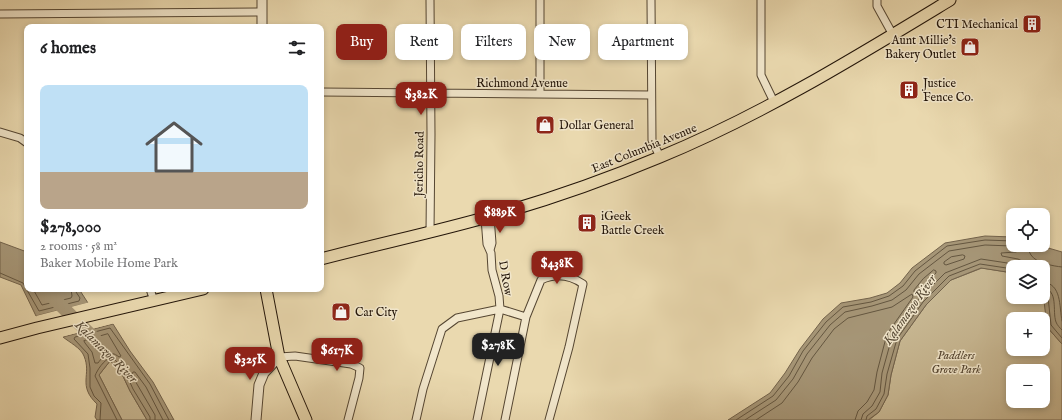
<!DOCTYPE html>
<html lang="en">
<head>
<meta charset="utf-8">
<style>
  :root { --surface:#fff; --page:#f6f6f6; --text:#202124; --muted:#757577; --line:#e0e0e0; --accent:#8f2418 }
  body { margin:0; font-family:"IM FELL English",serif; background:var(--page); color:var(--text); height:100vh; display:flex; flex-direction:column; font-size:15px; white-space:nowrap }
  * { box-sizing:border-box; margin:0 }
  p { font-size:13px; color:var(--muted) }
  .icon { flex:none; width:22px; height:22px; fill:none; stroke:currentColor; stroke-width:2; stroke-linecap:round; stroke-linejoin:round }
  .map { position:relative; flex:1; overflow:hidden }
  .details { position:absolute; left:24px; top:24px; width:300px; height:268px; display:flex; flex-direction:column; background:var(--surface); border-radius:8px; box-shadow:0 2px 6px #0003 }
  .details>* { flex:none }
  .hud { position:absolute; left:336px; top:24px; width:380px; height:36px; display:flex; gap:8px }
  .tools { position:absolute; left:1006px; top:208px; display:grid; gap:8px }
  .tools a { display:grid; place-items:center; width:44px; height:44px; border-radius:8px; background:var(--surface); box-shadow:0 2px 6px #0003; font-size:20px }
  .price { position:absolute; translate:-50% -34px; padding:0 9px; border-radius:8px; background:var(--accent); color:#fff; font-size:13px; line-height:26px; filter:drop-shadow(0 1px 2px #0008) }
  .price::after { content:''; position:absolute; left:50%; top:24px; width:12px; height:9px; margin-left:-6px; background:inherit; clip-path:polygon(0 0,100% 0,50% 100%) }
  .price.on { background:#222; color:#fff }
  ul { padding:0; list-style:none }
  li { display:grid; align-content:center; gap:8px; height:212px; padding:0 16px }
  li+li { border-top:1px solid var(--line) }
  li span { display:grid; place-items:center; height:124px; border-radius:8px; color:#555 }
  li>.icon { margin-inline-start:auto }
  span .icon { width:72px; height:72px; fill:#fffc; stroke-width:1 }
  li b { font-size:17px }
  h2 { display:flex; justify-content:space-between; align-items:center; height:48px; padding:0 16px; font-size:17px }
  .chip { padding:0 14px; border-radius:8px; background:var(--surface); box-shadow:0 2px 6px #0003; font-size:14px; line-height:36px }
  .chip.on { background:var(--accent); color:#fff }
  .map>svg:first-child { display:block }
</style>
</head>
<body>
<div class="map">
<svg width="1062" height="420" viewBox="0 0 1062 420">
  <rect width="100%" height="100%" fill="#ead9af"/>
  <filter id="stains"><feTurbulence type="fractalNoise" baseFrequency=".005" numOctaves="4"/><feColorMatrix values="0 0 0 0 .2 0 0 0 0 .09 0 0 0 0 .02 0 0 0 .5 -.17"/></filter>
  <radialGradient id="worn" r=".72"><stop offset=".6" stop-color="#630" stop-opacity="0"/><stop offset="1" stop-color="#630" stop-opacity=".3"/></radialGradient>
  <path fill="#c8b893" stroke="#76664e" fill-rule="evenodd" d="M 982,268 L 1013,273 L 1013,297 L 1043,297 L 1043,292 L 1044,293 L 1047,327 L 1062,344 L 1062,420 L 869,420 L 879,412 L 888,395 L 891,375 L 900,341 L 926,305 L 951,280 ZM 1013,319 L 1043,319 L 1043,349 L 1013,349 ZM 1013,371 L 1043,371 L 1043,401 L 1013,401 Z
    M 110,361 L 121,372 L 130,391 L 147,420 L 122,420 L 99,375 Z"/>
  <path fill="#a69677" stroke="#72624b" d="M 985,236 L 1013,237 L 1013,245 L 1038,245 L 1062,252 L 1062,344 L 1047,327 L 1043,292 L 1043,267 L 1013,267 L 1013,273 L 981,268 L 951,280 L 926,305 L 900,341 L 891,375 L 888,395 L 879,412 L 868,420 L 728,420 L 770,393 L 785,373 L 800,349 L 823,319 L 841,303 L 870,298 L 887,293 L 900,283 L 912,268 L 945,243 Z
    M 0,242 L 27,252 L 27,289 L 79,289 L 88,303 L 36,316 L 21,285 L 0,277 Z
    M 113,324 L 130,351 L 153,382 L 174,420 L 147,420 L 130,391 L 121,372 L 110,361 L 99,375 L 122,420 L 97,420 L 95,417 L 97,404 C 77,385 92,375 84,356 C 81,348 69,342 63,337 Z"/>
  <path fill="#ead9af" d="M 90,302 L 89,304 L 38,318 L 36,316 Z
    M 112,322 L 115,323 L 61,337 L 62,335 Z"/>
  <g fill="none" stroke-linecap="round" stroke-linejoin="round">
    <path stroke="#645640" stroke-width="1" d="M 963,255 L 965,256 L 964,259 L 946,265 L 944,264 L 944,262 L 951,257 Z
      M 1027,267 L 1024,262 L 1018,259 L 1002,256 L 1001,253 L 1016,252 L 1026,246 C 1028,249 1029,252 1031,255 C 1036,263 1053,266 1062,267
      M 934,270 L 936,271 L 936,273 L 917,292 L 914,292 L 914,290 L 923,279 Z
      M 0,273 L 23,283 L 39,311 L 79,301 L 80,298 L 76,292 L 76,289
      M 1043,282 C 1062,284 1059,306 1062,321
      M 1043,288 C 1059,290 1052,311 1056,322 C 1057,325 1060,328 1062,330
      M 33,289 L 42,305 L 71,298 L 72,296 L 71,289
      M 1043,293 L 1046,294 L 1048,297 L 1051,325 L 1062,338
      M 108,334 L 121,356 L 119,357 C 109,349 104,355 98,363 L 95,363 L 92,352 L 85,343 L 84,341 Z
      M 100,420 L 101,403 L 94,396 L 90,387 L 90,368 L 88,354 L 74,339 L 75,337 L 110,328 L 150,384 L 169,420
      M 117,420 L 95,376 C 97,370 104,360 110,358 L 114,359 L 124,369 L 133,389 L 150,417 L 150,420
      M 155,420 L 155,415 L 134,379 L 132,374 L 133,372 L 135,372 L 146,387 L 163,420
      M 736,420 L 773,396 L 789,376 L 803,351 L 826,322 L 843,307 L 871,302 L 889,296 L 903,286 L 915,271 L 947,246 L 985,240 L 1013,241
      M 745,420 L 776,400 L 793,379 L 807,354 L 830,325 L 845,312 L 872,306 L 892,300 L 906,290 L 919,274 L 949,251 L 985,245 L 1012,246 L 1017,245
      M 756,420 L 782,403 L 798,382 L 812,358 L 834,329 L 848,318 L 892,307 L 912,294 L 913,297 L 887,334 L 877,372 L 874,390 L 867,402 L 858,411 L 855,420
      M 861,420 L 863,414 L 872,406 L 880,392 L 882,373 L 892,337 L 919,299 L 945,273 L 981,259 L 1014,264 L 1020,267
      M 866,420 L 867,416 L 876,409 L 884,394 L 887,374 L 897,339 L 923,302 L 949,276 L 980,264 L 1013,269"/>
    <path stroke="#a69677" stroke-width="13" d="M 44,289 L 98,342"/>
    <defs>
      <path id="minor" d="M 651,0 L 652,140 L 660,157
        M 761,0 L 761,75 L 774,102
        M 877,0 L 877,6 L 893,35
        M 0,14 L 262,12
        M 321,92 L 651,95
        M 540,94 L 540,0
        M 0,132 L 20,138 L 27,143
        M 490,216 L 492,243 L 490,250
        M 430,232 L 431,134 L 430,0
        M 150,289 L 154,301
        M 279,357 L 295,356 L 351,364 L 360,368 L 359,378 L 348,420
        M 416,420 L 423,389 L 442,329 L 457,318 L 500,309 L 526,317
        M 477,420 L 500,309 L 499,296 L 492,270 L 491,253 L 487,244 L 485,218
        M 505,420 L 526,317 L 541,280 C 556,273 570,275 583,284 L 569,347 L 549,420"/>
      <path id="tertiary" d="M 262,27 L 262,0
        M 256,420 L 259,385 L 264,373 L 279,357"/>
      <path id="primary" d="M 321,259 C 378,244 435,232 491,216 C 548,200 605,180 660,157 C 762,115 856,57 950,0
        M 266,289 L 279,357 L 306,420
        M 0,338 L 37,328 L 203,289"/>
    </defs>
    <use href="#minor" stroke="#554632" stroke-width="9"/>
    <use href="#tertiary" stroke="#554632" stroke-width="11"/>
    <use href="#primary" stroke="#231509" stroke-width="13"/>
    <use href="#minor" stroke="#f1e6cb" stroke-width="7"/>
    <use href="#tertiary" stroke="#f1e6cb" stroke-width="9"/>
    <use href="#primary" stroke="#ead9af" stroke-width="11"/>
  </g>
  <defs>
    <symbol id="building-square" viewBox="-11 -11 22 22"><rect x="-9" y="-9" width="18" height="18" rx="4" fill="#8f2418" stroke="#f1e6cb"/><path d="M-4-6H4V6H1V3H-1V6H-4ZM-2.5-4.3h1.7v1.8h-1.7ZM.8-4.3h1.7v1.8H.8ZM-2.5-1h1.7V.8h-1.7ZM.8-1h1.7V.8H.8Z" fill="#fff"/></symbol>
    <symbol id="shop-square" viewBox="-11 -11 22 22"><rect x="-9" y="-9" width="18" height="18" rx="4" fill="#8f2418" stroke="#f1e6cb"/><path d="M-5-2.5h2.3a2.7 3.5 0 0 1 5.4 0H5L5.5 6h-11ZM-1.5-2.5h3a1.5 2.3 0 0 0-3 0Z" fill="#fff"/></symbol>
  </defs>
  <g fill-rule="evenodd">
    <use href="#building-square" x="1021" y="13" width="22" height="22"/>
    <use href="#shop-square" x="959" y="36" width="22" height="22"/>
    <use href="#building-square" x="898" y="79" width="22" height="22"/>
    <use href="#shop-square" x="534" y="114" width="22" height="22"/>
    <use href="#building-square" x="576" y="212" width="22" height="22"/>
    <use href="#shop-square" x="330" y="301" width="22" height="22"/>
  </g>
  <g text-anchor="middle" stroke-width="3" stroke-linejoin="round" paint-order="stroke">
    <g font-size="12" fill="#231509" stroke="#f1e6cb" text-anchor="start">
      <text x="1018" y="28" text-anchor="end">CTI Mechanical</text>
      <text x="956" y="44" text-anchor="end">Aunt Millie's<tspan x="956" dy="14">Bakery Outlet</tspan></text>
      <text x="923" y="87">Justice<tspan x="923" dy="14">Fence Co.</tspan></text>
      <text x="559" y="129">Dollar General</text>
      <text x="601" y="220">iGeek<tspan x="601" dy="14">Battle Creek</tspan></text>
      <text x="355" y="316">Car City</text>
    </g>
    <g font-size="12" fill="#231509" stroke="#f1e6cb">
      <text x="522" y="87">Richmond Avenue</text>
      <text transform="translate(644 148) rotate(-22)" y="4">East Columbia Avenue</text>
      <text transform="translate(419 164) rotate(-89)" y="4">Jericho Road</text>
      <text transform="translate(506 278) rotate(80)" y="4">D Row</text>
    </g>
    <g font-size="12" font-style="italic" fill="#554632" stroke="#f1e6cb">
      <text x="956" y="359">Paddlers<tspan x="956" dy="14">Grove Park</tspan></text>
    </g>
    <g font-size="13" font-style="italic" fill="#574935" stroke="#f1e6cb">
      <text transform="translate(909 309) rotate(-55)" y="5">Kalamazoo River</text>
      <text transform="translate(107 351) rotate(45)" y="5">Kalamazoo River</text>
    </g>
  </g>
  <rect width="100%" height="100%" filter="url(#stains)"/>
  <rect width="100%" height="100%" fill="url(#worn)"/>
</svg>
<div class="tools">
<a><svg class="icon" aria-label="locate" viewBox="0 0 24 24"><circle cx="12" cy="12" r="6"/><path d="M12 2v4M12 18v4M2 12h4M18 12h4"/></svg></a>
<a><svg class="icon" aria-label="layers" viewBox="0 0 24 24"><path d="M12 4l9 5-9 5-9-5zM3 14l9 5 9-5"/></svg></a>
<a>+</a>
<a>−</a>
</div>
<b class="price" style="left:421px;top:116px">$382K</b>
<b class="price" style="left:500px;top:234px">$889K</b>
<b class="price" style="left:557px;top:285px">$438K</b>
<b class="price on" style="left:498px;top:367px">$278K</b>
<b class="price" style="left:337px;top:372px">$617K</b>
<b class="price" style="left:250px;top:381px">$325K</b>
<div class="hud">
<a class="chip on">Buy</a>
<a class="chip">Rent</a>
<a class="chip">Filters</a>
<a class="chip">New</a>
<a class="chip">Apartment</a>
</div>
<section class="details">
<h2>6 homes<svg class="icon" aria-label="filters" viewBox="0 0 24 24"><path d="M4 7h16M4 17h16"/><circle cx="9" cy="7" r="2"/><circle cx="15" cy="17" r="2"/></svg></h2>
<ul>
<li><span style="background:linear-gradient(#bfe0f5 70%,#b9a48a 0)"><svg class="icon" aria-label="home" viewBox="0 0 24 24"><path d="M3 11l9-7 9 7M6 9v11h12V9"/></svg></span><div><b>$278,000</b><p>2 rooms · 58 m²</p><p>Baker Mobile Home Park</p></div></li>
</ul>
</section>
</div>
</body>
</html>
